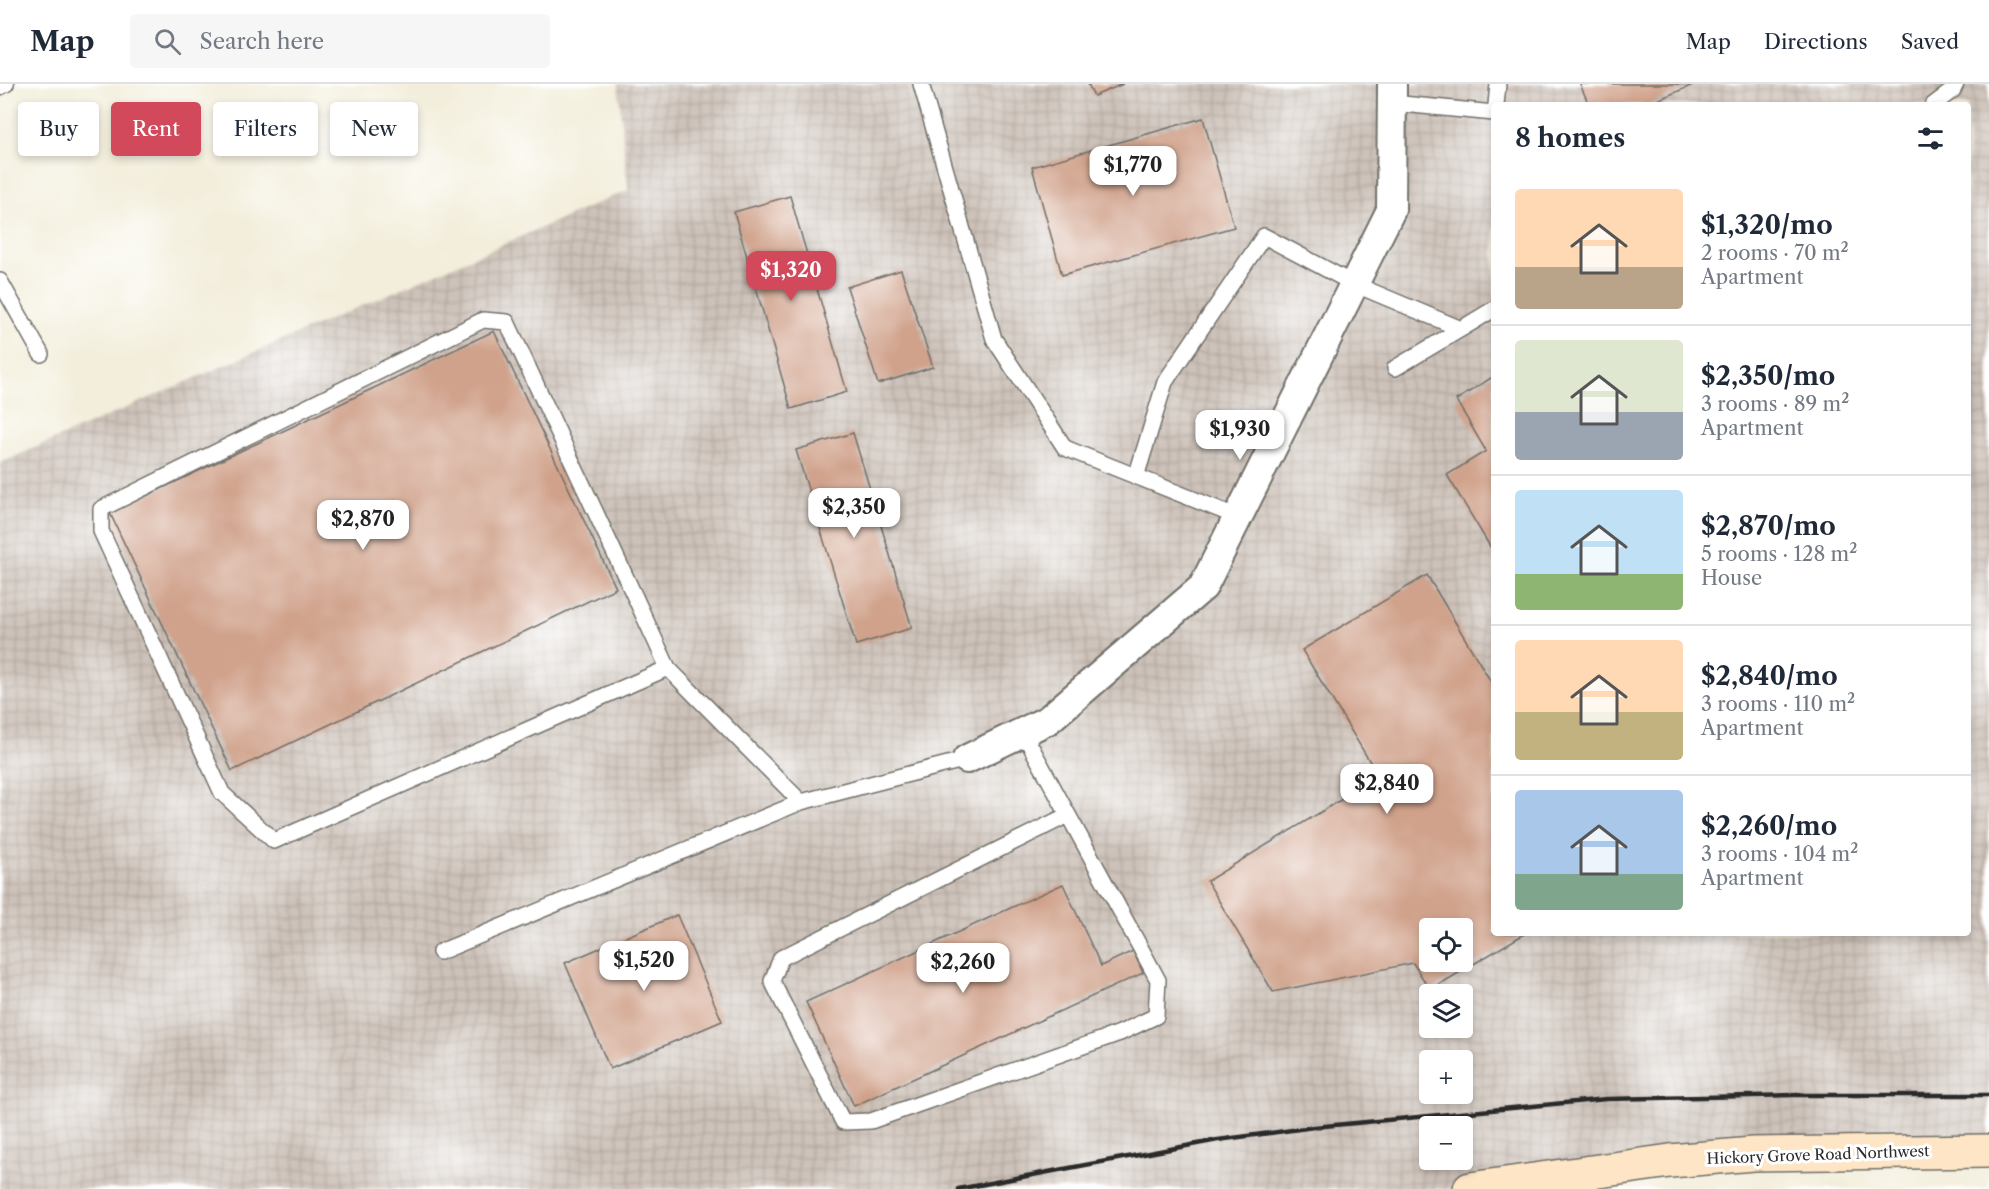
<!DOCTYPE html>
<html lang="en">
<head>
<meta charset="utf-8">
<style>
  :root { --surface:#fff; --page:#f6f6f7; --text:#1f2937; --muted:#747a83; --line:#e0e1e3; --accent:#d1495b }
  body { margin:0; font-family:"Libre Caslon Text",serif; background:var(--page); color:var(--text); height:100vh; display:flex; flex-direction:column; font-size:22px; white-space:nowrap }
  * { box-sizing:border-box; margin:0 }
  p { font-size:20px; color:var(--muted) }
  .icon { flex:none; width:33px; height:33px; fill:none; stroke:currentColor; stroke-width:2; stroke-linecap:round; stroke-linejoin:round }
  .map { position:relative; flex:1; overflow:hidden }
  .details { position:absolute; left:1491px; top:18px; width:480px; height:834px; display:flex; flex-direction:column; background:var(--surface); border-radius:6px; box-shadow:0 3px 9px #0003 }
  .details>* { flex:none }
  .hud { position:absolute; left:18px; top:18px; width:570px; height:54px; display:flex; gap:12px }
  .controls { position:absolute; left:1419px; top:834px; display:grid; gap:12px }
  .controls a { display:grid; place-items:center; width:54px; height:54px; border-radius:6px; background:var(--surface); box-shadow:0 3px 9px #0003; font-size:30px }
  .price { position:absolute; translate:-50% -51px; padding:0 14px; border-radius:12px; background:#fff; color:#222; font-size:20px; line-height:39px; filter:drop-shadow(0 2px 3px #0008) }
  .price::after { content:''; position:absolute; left:50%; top:36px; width:18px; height:14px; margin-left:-9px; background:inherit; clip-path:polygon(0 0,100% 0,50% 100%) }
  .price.active { background:var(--accent); color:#fff }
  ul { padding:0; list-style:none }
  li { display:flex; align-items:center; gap:18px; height:150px; padding:0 24px }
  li+li { border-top:2px solid var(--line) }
  li span { display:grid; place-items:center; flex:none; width:168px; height:120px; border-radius:6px; color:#555 }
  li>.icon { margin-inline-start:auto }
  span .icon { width:72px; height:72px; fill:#fffc; stroke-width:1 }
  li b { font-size:26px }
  h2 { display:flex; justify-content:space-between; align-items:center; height:72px; padding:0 24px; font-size:26px }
  .chip { padding:0 21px; border-radius:6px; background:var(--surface); box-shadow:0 3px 9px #0003; font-size:21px; line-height:54px }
  .chip.active { background:var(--accent); color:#fff }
  header { display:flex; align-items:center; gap:36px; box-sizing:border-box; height:84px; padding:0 30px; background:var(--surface); border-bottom:2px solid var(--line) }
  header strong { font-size:28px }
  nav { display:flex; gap:33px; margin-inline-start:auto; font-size:21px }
  .search { width:420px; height:54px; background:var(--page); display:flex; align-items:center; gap:15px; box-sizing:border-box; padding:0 21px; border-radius:6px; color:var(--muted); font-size:22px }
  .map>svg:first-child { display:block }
</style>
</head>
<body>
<header>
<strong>Map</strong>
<div class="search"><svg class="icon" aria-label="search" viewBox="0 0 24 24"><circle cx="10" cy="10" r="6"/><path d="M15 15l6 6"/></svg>Search here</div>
<nav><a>Map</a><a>Directions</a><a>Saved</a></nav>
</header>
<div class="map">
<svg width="1989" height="1105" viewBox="0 0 1989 1105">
  <defs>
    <pattern id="industrial-grid" width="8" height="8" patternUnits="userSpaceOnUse" patternTransform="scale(1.5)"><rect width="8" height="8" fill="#cdc2b9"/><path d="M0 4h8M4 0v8" fill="none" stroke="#b0a79f"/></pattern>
  </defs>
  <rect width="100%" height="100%" fill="#fff"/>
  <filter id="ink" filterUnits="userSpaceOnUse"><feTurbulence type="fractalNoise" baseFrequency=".0167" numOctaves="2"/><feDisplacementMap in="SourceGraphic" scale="12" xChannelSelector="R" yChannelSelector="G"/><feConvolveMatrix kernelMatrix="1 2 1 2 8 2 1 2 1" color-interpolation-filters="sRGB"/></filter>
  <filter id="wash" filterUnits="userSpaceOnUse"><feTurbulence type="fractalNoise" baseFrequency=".008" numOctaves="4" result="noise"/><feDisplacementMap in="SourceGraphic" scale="24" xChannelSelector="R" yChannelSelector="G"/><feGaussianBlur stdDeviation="1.35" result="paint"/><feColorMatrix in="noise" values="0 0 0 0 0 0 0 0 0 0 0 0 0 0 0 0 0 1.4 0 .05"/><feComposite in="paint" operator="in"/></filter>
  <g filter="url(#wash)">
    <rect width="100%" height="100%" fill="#f3eedb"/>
    <path fill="url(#industrial-grid)" fill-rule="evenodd" d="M 618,0 L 1989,0 L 1989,1074 L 1686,1080 L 1520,1105 L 0,1105 L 0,379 L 628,106 ZM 1494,21 L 1968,21 L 1968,849 L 1494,849 ZM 1430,844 L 1462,844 L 1462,878 L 1430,878 ZM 1430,910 L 1462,910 L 1462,944 L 1430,944 ZM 1430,976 L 1462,976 L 1462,1010 L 1430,1010 ZM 1430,1042 L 1462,1042 L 1462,1076 L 1430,1076 Z"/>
    <g id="blocks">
      <path fill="#d0a28b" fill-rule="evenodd" d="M 1088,0 L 1123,0 L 1094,12 Z
        M 1580,0 L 1695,0 L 1646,21 L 1589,21 Z
        M 1203,34 L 1234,143 L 1062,191 L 1032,83 Z
        M 790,112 L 847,308 L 791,325 L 734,128 Z
        M 901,186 L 933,283 L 878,300 L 847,203 Z
        M 494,247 L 616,504 L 232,687 L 110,429 Z
        M 1494,292 L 1494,469 L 1447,391 L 1486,367 L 1456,316 Z
        M 853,349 L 912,544 L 856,561 L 796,366 Z
        M 1427,491 L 1494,603 L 1494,849 L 1526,849 L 1430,906 L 1413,879 L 1273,908 L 1207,797 L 1377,694 L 1375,686 L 1302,566 ZM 1430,844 L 1462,844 L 1462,878 L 1430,878 Z
        M 1063,800 L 1101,882 L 1133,867 L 1143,889 L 854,1022 L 806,918 Z
        M 677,831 L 722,937 L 610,985 L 565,879 Z"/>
    </g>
  </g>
  <g filter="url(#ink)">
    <use href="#blocks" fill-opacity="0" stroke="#716f69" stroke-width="1.5"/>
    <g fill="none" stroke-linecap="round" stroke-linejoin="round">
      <defs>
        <path id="lane" d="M 921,0 L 994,255 L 1065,364 L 1238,433
          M 0,3 L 6,0
          M 1392,19 L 1494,29
          M 1496,21 L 1498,0
          M 1933,21 L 1953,6 L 1956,0
          M 0,197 L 41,270
          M 1395,284 L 1461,245
          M 1136,393 L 1165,298 L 1264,152 L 1354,200 L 1461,245 L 1494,225
          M 668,584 L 507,238 L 483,236 L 101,425 L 101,447 L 222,709 L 274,757 L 668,584 L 801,718
          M 1023,648 L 1158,896 L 1156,932 L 1120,949 L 871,1037 L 843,1038 L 772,897 L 781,874 L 1068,731
          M 440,868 L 801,718 L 967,675"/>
        <path id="street" d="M 967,675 L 1048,636 L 1203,503 L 1391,126 L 1392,0"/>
        <path id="secondary" d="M 1470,1105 L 1670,1077 L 1753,1070 L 1989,1067"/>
      </defs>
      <use href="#lane" stroke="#716f69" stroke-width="18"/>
      <use href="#street" stroke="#716f69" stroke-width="32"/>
      <use href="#secondary" stroke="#716f69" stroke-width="36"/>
      <use href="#lane" stroke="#fff" stroke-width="15"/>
      <use href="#street" stroke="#fff" stroke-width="28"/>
      <use href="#secondary" stroke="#fde5c5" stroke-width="33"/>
      <path stroke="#2b2b2b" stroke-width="4.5" d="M 958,1105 L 1218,1056 L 1314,1043 L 1606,1015 L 1794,1011 L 1989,1011"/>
    </g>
  </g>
  <g text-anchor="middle" stroke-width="6" stroke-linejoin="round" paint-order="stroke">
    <g font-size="15" fill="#2b2b2b" stroke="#fff">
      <text transform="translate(1818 1071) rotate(-2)" y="5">Hickory Grove Road Northwest</text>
    </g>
  </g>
</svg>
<div class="controls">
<a><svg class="icon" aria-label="locate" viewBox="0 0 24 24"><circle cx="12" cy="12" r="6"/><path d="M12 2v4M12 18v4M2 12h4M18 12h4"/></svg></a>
<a><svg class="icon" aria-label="layers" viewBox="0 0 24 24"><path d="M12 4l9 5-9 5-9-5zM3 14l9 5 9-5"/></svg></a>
<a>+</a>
<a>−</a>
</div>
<b class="price" style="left:1133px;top:113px">$1,770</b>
<b class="price active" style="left:791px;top:218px">$1,320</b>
<b class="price" style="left:1240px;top:377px">$1,930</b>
<b class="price" style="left:854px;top:455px">$2,350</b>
<b class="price" style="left:363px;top:467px">$2,870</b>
<b class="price" style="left:1387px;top:731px">$2,840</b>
<b class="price" style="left:644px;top:908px">$1,520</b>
<b class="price" style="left:963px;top:910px">$2,260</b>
<div class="hud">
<a class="chip">Buy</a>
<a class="chip active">Rent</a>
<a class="chip">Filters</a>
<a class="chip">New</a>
</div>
<section class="details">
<h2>8 homes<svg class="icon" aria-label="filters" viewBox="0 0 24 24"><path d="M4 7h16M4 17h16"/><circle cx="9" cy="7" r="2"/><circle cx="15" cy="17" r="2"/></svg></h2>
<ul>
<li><span style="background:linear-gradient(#ffd9b3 65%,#b9a48a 0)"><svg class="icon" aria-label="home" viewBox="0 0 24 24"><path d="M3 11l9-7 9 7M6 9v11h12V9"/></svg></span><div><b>$1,320/mo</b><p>2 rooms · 70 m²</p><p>Apartment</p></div></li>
<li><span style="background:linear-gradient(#dfe7d0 60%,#9aa5b1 0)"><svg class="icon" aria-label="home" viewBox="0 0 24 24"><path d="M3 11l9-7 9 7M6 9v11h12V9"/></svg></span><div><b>$2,350/mo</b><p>3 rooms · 89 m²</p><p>Apartment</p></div></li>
<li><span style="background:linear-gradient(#bfe0f5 70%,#8fb573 0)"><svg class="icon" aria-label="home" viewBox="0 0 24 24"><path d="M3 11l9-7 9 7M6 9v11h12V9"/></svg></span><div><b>$2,870/mo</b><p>5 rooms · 128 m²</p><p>House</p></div></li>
<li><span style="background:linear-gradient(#ffd9b3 60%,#c2b280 0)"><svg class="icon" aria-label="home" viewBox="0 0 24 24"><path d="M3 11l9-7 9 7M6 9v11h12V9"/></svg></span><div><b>$2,840/mo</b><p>3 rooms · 110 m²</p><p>Apartment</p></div></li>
<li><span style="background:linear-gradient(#a9c7e8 70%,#7fa58c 0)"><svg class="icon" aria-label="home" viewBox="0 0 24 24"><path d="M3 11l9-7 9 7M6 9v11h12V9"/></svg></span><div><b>$2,260/mo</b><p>3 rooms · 104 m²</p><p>Apartment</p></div></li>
</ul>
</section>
</div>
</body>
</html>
